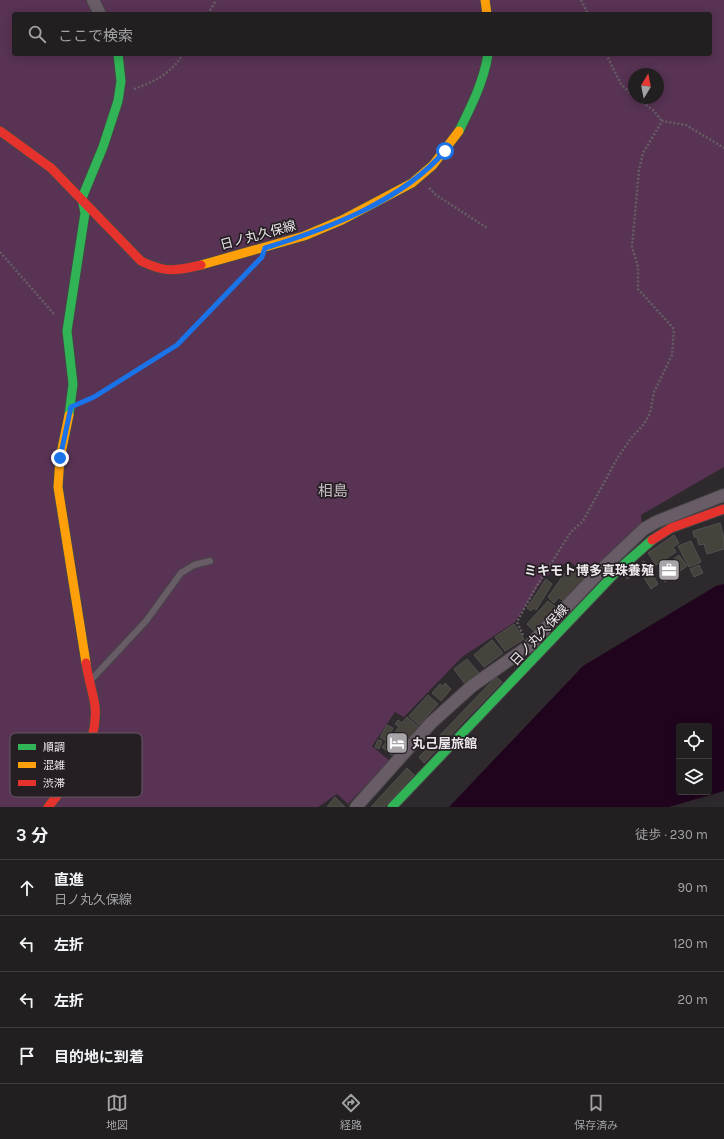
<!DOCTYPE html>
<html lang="ja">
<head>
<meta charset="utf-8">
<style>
  body { margin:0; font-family:Karla,"Noto Sans JP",sans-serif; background:#2a272a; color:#f1f3f6 }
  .controls { position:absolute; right:12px; bottom:12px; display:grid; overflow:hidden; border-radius:4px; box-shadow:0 2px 10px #0003 }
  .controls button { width:36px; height:36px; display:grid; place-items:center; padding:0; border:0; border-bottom:1px solid #3f3d3f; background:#221f21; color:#f1f3f6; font:20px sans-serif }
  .compass { position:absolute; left:628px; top:68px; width:36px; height:36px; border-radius:50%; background:#221f21; box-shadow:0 2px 10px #0003; rotate:10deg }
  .stop { position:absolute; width:12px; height:12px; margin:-9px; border:3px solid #1a73e8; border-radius:50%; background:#fff }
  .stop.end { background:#1a73e8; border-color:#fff; box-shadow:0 1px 4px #0008 }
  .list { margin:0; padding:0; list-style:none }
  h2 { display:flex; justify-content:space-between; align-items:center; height:52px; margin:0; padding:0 16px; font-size:17px }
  h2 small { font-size:13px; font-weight:400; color:#a2a2a5 }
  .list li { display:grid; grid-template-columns:26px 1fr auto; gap:12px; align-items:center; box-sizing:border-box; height:56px; padding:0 16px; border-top:1px solid #3f3d3f }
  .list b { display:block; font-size:15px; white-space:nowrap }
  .list p { margin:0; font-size:13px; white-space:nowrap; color:#a2a2a5 }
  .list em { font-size:13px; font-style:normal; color:#a2a2a5 }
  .icon { flex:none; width:22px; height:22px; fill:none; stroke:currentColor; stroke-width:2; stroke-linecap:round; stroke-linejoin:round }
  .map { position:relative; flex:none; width:724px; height:807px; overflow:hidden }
  .search { position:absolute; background:#221f21; box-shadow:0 2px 10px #0003; left:12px; right:12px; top:12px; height:44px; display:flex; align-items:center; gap:10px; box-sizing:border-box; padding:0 14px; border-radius:4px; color:#a2a2a5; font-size:15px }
  .sheet { height:276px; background:#221f21 }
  nav { display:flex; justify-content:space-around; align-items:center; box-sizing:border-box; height:56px; border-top:1px solid #3f3d3f; background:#221f21; font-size:11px; color:#a2a2a5 }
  nav a { display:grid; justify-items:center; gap:2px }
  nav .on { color:#a8a4a8 }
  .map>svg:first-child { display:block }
</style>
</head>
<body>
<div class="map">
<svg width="724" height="807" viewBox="0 0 724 807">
  <rect width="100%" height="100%" fill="#2d292c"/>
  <path fill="#583354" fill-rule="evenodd" d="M0,0H724V467L641,515L642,526L589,576L569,561L544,578L515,622L462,657L404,717L395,712L372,746L390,761L348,804L337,794L318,807H0ZM14,14H710V54H14ZM634,74H658V98H634Z"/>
  <path fill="#20041e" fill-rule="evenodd" d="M724,584V791L669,807H449L583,666L716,586ZM679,726H709V792H679Z"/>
  <g fill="#46433c" stroke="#535151">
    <path d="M720,523L724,538V549L707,554L704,544L699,545L697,537H694L693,531Z"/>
    <path d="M674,535L679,543L673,547L676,552L656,565L648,553Z"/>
    <path d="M691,541L701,562L689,567L678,546Z"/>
    <path d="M679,555L687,566L665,582L658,571Z"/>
    <path d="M644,561L658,584L651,589L637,566Z"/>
    <path d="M699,565L703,573L694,577L690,569Z"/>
    <path d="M570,566L585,579L571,595L569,593L563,601L559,597L554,603L548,597Z"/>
    <path d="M632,568L636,571L628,579L625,577Z"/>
    <path d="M546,579L552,584L536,610L533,608L531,611L527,608Z"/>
    <path d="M548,601L558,609L534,631L527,624Z"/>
    <path d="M514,624L524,639L505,651L495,637Z"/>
    <path d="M492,640L503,653L484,667L474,655Z"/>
    <path d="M467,659L479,673L465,684L454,669Z"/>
    <path d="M496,677L502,682L424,763L419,757Z"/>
    <path d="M445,683L451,689L441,701L432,693L440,684L443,686Z"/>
    <path d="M428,695L438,704L419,725L409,716Z"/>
    <path d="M407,717L420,728L394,757L382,747L399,727L395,724L398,720L402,723Z"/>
    <path d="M387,725L393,728L386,741L380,737Z"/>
    <path d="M378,740L382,741L379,749L375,747Z"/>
    <path d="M407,768L414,775L384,807H371Z"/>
    <path d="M335,797L345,807H327Z"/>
  </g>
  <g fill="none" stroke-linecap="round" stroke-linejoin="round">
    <g stroke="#474447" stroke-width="8">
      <path id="lane" d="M91,680L146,621L181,573L194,565L210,561"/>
    </g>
    <g stroke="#474447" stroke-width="14">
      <g id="street">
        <path d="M93,0L100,14"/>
        <path d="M356,807L431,723L472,686L529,646L606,565L644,529L656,522L724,495"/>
      </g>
    </g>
    <g stroke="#474447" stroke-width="11">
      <g id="fast">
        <path d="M459,131C471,107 484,81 488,54"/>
        <path d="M69,415L73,384L67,331L85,213L82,198L103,147L118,101L121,81L118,54"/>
        <path d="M392,807L619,569L652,540"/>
      </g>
    </g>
    <g stroke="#474447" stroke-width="11">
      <g id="slow">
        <path d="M485,0L487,14"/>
        <path d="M201,265L304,236L342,220L412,183L433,165L459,131"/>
        <path d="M69,415L60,458L58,487L86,663"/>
      </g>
    </g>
    <g stroke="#474447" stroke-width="11">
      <g id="jam">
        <path d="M0,131L51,168L141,261C165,273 176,271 201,265"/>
        <path d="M652,540L671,528L724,509"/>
        <path d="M48,807C72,778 99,746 95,706C93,692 88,678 86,663"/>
      </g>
    </g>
    <g stroke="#665e64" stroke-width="2.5" stroke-dasharray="2 2" stroke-linecap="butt">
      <path d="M581,0L588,14"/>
      <path d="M208,14L216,0"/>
      <path d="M606,54L621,84L634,97"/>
      <path d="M134,89C154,82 172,73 183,54"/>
      <path d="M636,98L653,110L662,121"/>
      <path d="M429,188L436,195L487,228"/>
      <path d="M0,252L54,314"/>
      <path d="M88,400L177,345L251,269"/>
      <path d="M523,635L517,622L536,587L571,532L583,521L618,457L632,437L644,424L650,413L654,392L672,355L674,329L638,289V267L632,247L639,170L643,153L662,121L686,125L724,148"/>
    </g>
    <use href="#lane" stroke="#685d67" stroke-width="6"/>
    <use href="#street" stroke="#685d67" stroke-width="12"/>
    <use href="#fast" stroke="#30b455" stroke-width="9"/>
    <use href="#slow" stroke="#ff9f0a" stroke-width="9"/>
    <use href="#jam" stroke="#e5322d" stroke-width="9"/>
  </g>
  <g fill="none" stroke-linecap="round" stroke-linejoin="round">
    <path stroke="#1a73e8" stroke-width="5" d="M60,458L71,407L94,397L177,345L262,257L265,248C327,229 402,201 445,151"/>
  </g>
  <defs>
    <g id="office-square" transform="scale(1.15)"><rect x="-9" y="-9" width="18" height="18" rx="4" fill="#a8a4a8" stroke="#251f24"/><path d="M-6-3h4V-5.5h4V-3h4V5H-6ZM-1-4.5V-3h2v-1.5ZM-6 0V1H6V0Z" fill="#fff"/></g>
    <g id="hotel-square" transform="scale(1.15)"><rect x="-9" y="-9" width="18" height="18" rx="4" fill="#a8a4a8" stroke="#251f24"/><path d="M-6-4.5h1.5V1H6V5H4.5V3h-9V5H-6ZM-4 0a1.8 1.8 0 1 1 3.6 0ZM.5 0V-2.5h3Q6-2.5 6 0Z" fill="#fff"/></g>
  </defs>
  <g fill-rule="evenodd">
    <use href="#office-square" x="669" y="570"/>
    <use href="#hotel-square" x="397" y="743"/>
  </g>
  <g text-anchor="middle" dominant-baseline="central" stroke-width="3.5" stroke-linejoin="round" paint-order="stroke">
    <g font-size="13" fill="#ebe7eb" stroke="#251f24">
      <text transform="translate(258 235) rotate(-15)">日ノ丸久保線</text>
      <text transform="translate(539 635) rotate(-47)">日ノ丸久保線</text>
    </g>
    <g font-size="13" font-weight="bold" fill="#ebe7eb" stroke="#251f24" text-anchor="end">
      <text x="654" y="570">ミキモト博多真珠養殖</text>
      <text x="412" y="743" text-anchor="start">丸己屋旅館</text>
    </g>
    <g font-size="15" fill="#c4bcc2" stroke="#251f24">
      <text x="333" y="491">相島</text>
    </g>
  </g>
  <rect x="10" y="733" width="132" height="64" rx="6" fill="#251f24" stroke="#605b60" stroke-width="1"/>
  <rect x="18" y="744" width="18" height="6" fill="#30b455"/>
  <rect x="18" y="762" width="18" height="6" fill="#ff9f0a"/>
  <rect x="18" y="780" width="18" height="6" fill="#e5322d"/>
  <g font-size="11" fill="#ebe7eb">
    <text x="43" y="751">順調</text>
    <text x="43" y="769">混雑</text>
    <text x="43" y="787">渋滞</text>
  </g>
</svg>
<div class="controls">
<button><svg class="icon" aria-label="locate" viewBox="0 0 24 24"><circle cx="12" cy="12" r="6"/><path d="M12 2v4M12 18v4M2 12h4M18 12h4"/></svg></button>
<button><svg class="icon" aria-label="layers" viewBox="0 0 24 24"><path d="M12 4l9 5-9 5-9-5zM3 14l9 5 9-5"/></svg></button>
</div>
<svg class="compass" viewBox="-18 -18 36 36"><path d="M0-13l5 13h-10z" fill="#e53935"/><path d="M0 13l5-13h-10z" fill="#a2a2a5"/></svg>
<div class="stop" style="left:445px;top:151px"></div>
<div class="stop end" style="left:60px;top:458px"></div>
<div class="search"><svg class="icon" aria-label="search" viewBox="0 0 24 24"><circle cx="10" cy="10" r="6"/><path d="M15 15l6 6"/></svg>ここで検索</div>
</div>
<section class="sheet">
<h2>3 分<small>徒歩 · 230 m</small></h2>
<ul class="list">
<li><svg class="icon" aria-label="ahead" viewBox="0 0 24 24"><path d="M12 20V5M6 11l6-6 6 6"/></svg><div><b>直進</b><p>日ノ丸久保線</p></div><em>90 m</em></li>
<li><svg class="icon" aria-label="left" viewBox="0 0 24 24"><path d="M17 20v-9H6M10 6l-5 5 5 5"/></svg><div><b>左折</b></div><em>120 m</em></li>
<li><svg class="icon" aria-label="left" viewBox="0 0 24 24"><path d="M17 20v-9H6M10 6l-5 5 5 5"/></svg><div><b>左折</b></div><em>20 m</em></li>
<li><svg class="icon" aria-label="arrive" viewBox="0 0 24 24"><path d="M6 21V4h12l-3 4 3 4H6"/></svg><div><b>目的地に到着</b></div></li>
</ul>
</section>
<nav>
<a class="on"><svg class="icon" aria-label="map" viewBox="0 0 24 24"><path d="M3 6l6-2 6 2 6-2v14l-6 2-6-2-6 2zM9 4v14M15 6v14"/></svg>地図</a>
<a><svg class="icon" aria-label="directions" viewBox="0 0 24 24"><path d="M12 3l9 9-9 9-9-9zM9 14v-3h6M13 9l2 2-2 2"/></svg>経路</a>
<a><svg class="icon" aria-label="saved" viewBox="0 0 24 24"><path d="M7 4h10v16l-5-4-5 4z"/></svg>保存済み</a>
</nav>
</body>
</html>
